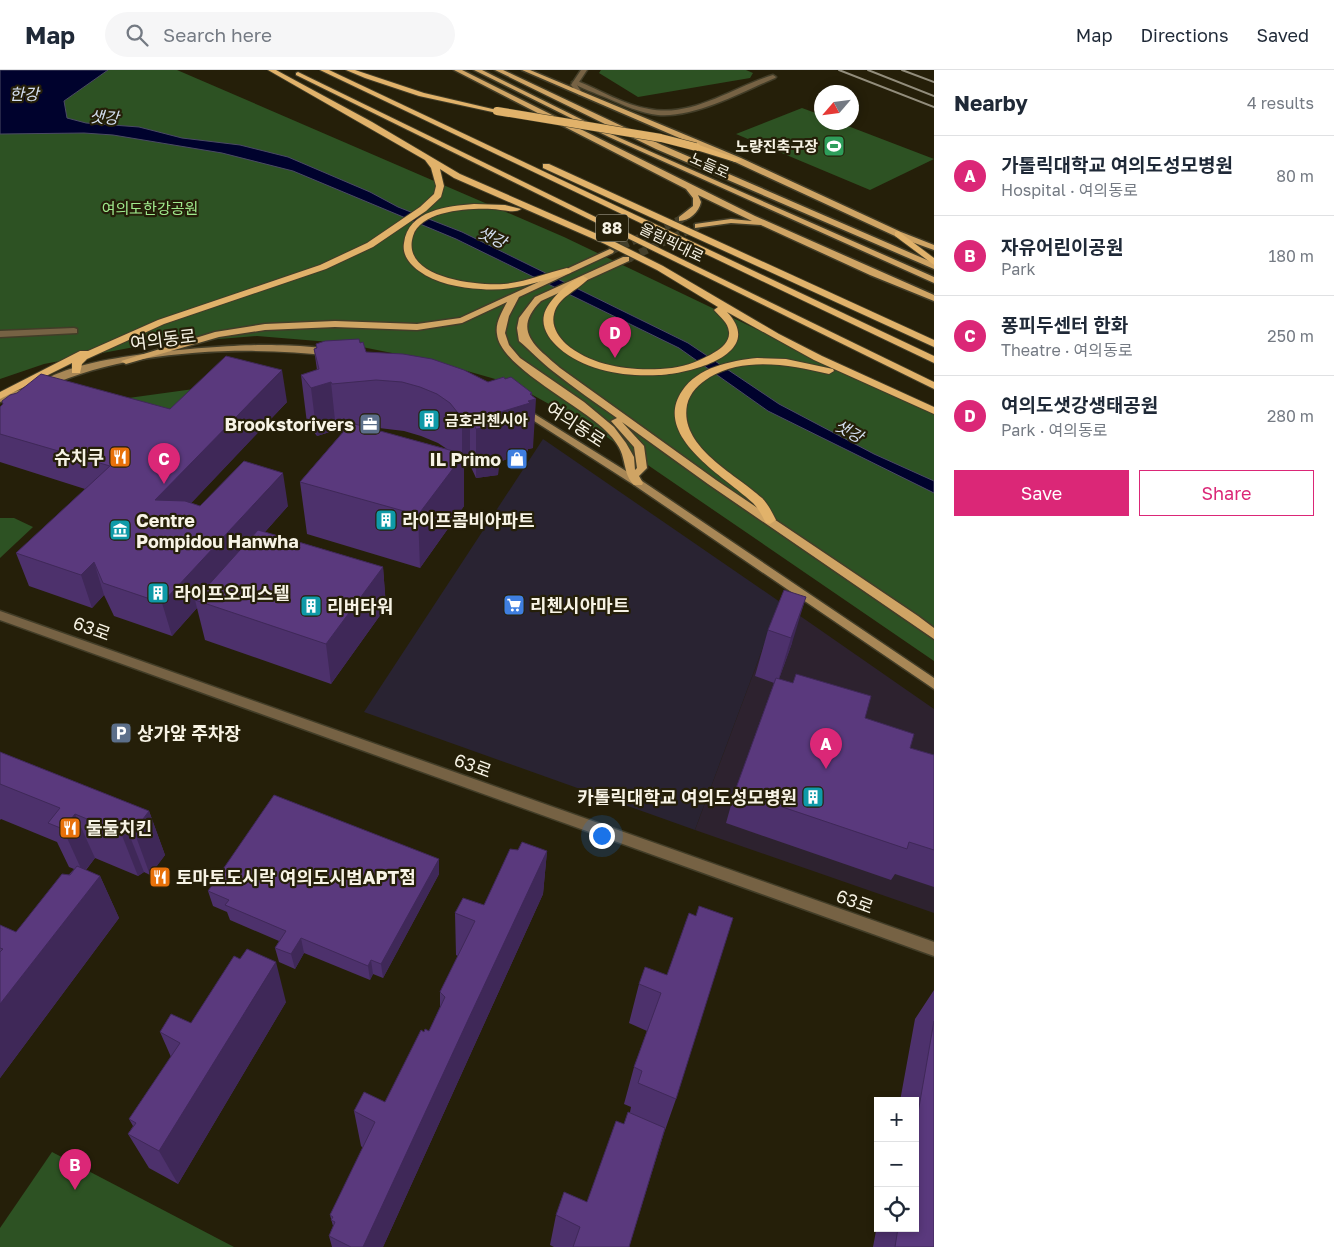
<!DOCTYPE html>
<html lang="en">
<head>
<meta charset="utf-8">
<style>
  body { margin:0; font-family:"Golos Text","Noto Sans KR",sans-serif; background:#f6f6f7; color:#1f2937 }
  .controls { position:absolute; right:15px; bottom:15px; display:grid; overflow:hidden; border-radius:0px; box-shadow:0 2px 8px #0003 }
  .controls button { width:45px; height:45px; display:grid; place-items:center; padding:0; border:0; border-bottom:1px solid #e0e1e3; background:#fff; color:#1f2937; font:25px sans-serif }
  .compass { position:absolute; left:814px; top:15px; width:45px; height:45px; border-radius:50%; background:#fff; box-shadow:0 2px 8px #0003; rotate:242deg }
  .you { position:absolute; left:601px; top:765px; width:18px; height:18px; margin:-12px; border:4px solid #fff; border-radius:50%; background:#1a73e8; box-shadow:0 0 0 8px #1a73e833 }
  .badge { display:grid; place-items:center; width:32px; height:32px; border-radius:50%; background:#db2777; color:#fff; font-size:16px; font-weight:700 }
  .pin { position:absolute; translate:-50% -41px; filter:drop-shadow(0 1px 2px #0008) }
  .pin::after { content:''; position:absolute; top:26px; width:18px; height:15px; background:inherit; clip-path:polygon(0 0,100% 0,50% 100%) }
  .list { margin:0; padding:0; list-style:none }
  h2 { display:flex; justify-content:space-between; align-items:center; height:65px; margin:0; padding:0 20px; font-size:21px }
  h2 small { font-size:16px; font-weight:400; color:#747a83 }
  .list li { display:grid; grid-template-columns:32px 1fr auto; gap:15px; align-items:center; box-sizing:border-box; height:80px; padding:0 20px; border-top:1px solid #e0e1e3 }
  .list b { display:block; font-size:19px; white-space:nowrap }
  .list p { margin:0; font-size:16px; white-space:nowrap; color:#747a83 }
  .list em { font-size:16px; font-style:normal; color:#747a83 }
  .actions { display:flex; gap:10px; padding:15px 20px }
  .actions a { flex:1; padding:11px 0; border:1px solid #db2777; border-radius:0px; text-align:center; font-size:18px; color:#db2777 }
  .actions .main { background:#db2777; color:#fff }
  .icon { flex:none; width:28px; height:28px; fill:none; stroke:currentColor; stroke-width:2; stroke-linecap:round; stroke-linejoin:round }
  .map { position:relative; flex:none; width:934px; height:1177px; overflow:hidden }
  header { display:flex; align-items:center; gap:30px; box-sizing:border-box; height:70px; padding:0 25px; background:#fff; border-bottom:1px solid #e0e1e3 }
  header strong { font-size:24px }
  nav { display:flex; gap:28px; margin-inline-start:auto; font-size:18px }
  .search { width:350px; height:45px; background:#f6f6f7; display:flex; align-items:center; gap:12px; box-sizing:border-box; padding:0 18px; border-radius:28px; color:#747a83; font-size:19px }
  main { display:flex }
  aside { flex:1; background:#fff }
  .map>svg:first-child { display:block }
</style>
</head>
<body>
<header>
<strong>Map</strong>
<div class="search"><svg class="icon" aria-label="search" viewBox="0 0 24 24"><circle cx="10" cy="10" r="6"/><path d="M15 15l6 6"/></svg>Search here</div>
<nav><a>Map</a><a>Directions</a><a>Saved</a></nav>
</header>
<main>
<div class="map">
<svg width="934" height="1177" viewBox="0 0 934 1177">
  <rect width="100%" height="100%" fill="#251f09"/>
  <path fill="#292332" d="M543,369L780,532L695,760L364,642Z"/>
  <path fill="#2d222f" d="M780,532L934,639V843L695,760Z"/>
  <g fill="#2d5223">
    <path d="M108,0H177L564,167L934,344V591L601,363L513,314L432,291L342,273L257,266L145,275L44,294L0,309V64L64,31Z"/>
    <path d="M601,0H746L753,3L750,8L638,27L599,3Z"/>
    <path d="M802,38L821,45L822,52L840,53L934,89L870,120L736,64Z"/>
    <path d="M201,318L172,346L121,329Z"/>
    <path d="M0,448H14L33,457L0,488Z"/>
    <path d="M52,1082L234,1177H0V1158Z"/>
  </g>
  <path fill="#00022d" stroke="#4a4a64" d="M0,0H108L64,31L67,48L86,53L139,57L182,68L240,75L288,87L370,122L398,137L462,162L688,273L779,334L874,384L934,411V423L768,341L679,278L456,169L293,101L222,83L113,65L84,63L0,64Z"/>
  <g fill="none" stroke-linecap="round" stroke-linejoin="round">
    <g stroke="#443f2a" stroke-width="8" stroke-dasharray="8 4" stroke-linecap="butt">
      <path d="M610,181L682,149"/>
      <path d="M629,188L698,156"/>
    </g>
    <path stroke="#443f2a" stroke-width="9" stroke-dasharray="9 5" stroke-linecap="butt" d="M626,189L631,187"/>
    <g stroke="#423d28" stroke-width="3">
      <path id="pedestrian" d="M74,258L77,259V263L0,267V261Z"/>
    </g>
    <g stroke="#423d28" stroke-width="3">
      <path id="minor" d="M773,5L776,7L775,8C742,22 695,48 658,45C640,43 623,35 607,28C596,23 581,19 572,12L577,11C600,20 624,35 649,39C692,48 733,17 773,5Z"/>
    </g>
    <g stroke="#423d28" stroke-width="3">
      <g id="tertiary">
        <path d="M581,0H587L577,15L582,23L579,25L571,15Z"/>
        <path d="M0,541L934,872V886L0,550Z"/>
      </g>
    </g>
    <g stroke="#423d28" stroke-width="3">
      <g id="secondary">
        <path d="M260,275C275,275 326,275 337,283L332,286C246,275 127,280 47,317L44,318L39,315C69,285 215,276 260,275Z"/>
        <path d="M23,319L26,320V324L0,332V326Z"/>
        <path d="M520,335L642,411L934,608V619L634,415L517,340V336Z"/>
      </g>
    </g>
    <g stroke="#423d28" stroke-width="3">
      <g id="primary">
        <path d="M454,0H462L755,146L934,225V231L870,205L761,155L731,153L695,158V154L731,149L752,151L698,125L701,132C699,142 689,151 679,151V147L693,136V128L686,119Z"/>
        <path d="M474,0H482L613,65L934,207V213L609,67Z"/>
        <path d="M495,0H503L662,75L934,193V199L656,79Z"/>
        <path d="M522,0H530L741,88L901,162L934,175V180L895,166L735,92Z"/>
        <path d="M610,179L614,181L613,183L519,227L509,246L505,263L509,275L520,288L584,332L614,357L626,373L634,387L635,400L637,398L634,377L611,351L617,348C596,333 574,318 554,302C541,292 530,280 519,271L517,258L519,248L535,227L623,187H629V191L541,231C511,261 536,277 560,298L716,410L918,546L934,558V569L708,414L622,352L644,376L647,398L639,406L643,413L642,415H634C626,407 626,399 623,388C621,378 614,369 607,362C583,336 500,297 497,264C495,253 502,242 507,232L462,253L417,260L335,257L265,260L219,267L126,294L121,291L215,262L265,254L335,251L417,254L460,248Z"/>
      </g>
    </g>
    <g stroke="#423d28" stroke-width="2">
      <g id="trunk">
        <path d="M268,0H276L372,52L460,104L611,170L663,196L779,264L822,286L934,337V344L814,290L727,242C767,284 689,304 659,305C625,307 585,301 559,278C550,270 541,258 544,245C547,231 570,210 583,206L588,209C577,221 558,227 554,244C551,256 558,266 566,274C594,298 637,302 672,298C687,296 702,290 715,282C722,278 730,271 729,262C728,252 720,247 714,240L718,237L657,200L605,174L454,108L440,99L444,116L441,127L426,141L373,177L326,199L164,254L87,289L82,294L80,303H72V293L0,329V322L80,281H88L158,250L320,195L367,173L420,137L434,124L436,116L431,98L425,90Z"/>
        <path d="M320,0H329L934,286V293Z"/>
        <path d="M346,0H355L424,23L501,41L497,43L419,26L365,8Z"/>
        <path d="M298,2L934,312V319L296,5V3Z"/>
        <path d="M693,75H699L742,90L735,92L693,79Z"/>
        <path d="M543,94H549L934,270V277L543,98Z"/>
        <path d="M474,134L505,135L521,139C515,144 500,139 492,139C470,138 421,140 413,166C400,208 477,216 504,214C526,212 546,203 567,198L572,201L570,203C541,211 512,222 481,219C460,218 435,213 419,201C409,194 402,184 404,173C408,140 448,136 474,134Z"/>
        <path d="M898,161L934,188V195L895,166V162Z"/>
        <path d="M757,288L786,289L833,299L834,301L829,304C791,295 746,286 710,307C699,314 690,322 687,335C679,377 736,404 762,428C768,434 772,442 776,450L770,454L766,453C762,446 759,439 753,433C727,408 651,367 682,321C698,297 730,291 757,288Z"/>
      </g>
    </g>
    <use href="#pedestrian" fill="#766244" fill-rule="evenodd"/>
    <use href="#minor" fill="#766244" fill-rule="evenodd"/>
    <use href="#tertiary" fill="#766244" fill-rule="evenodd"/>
    <use href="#secondary" fill="#a88756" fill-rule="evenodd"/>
    <use href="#primary" fill="#cfa464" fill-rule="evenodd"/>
    <use href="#trunk" fill="#e1b26a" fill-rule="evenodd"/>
    <g stroke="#928d7c" stroke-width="2">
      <path d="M839,0L934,37"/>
      <path d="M868,0L934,26"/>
      <path d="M902,0L934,12"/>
    </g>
    <g stroke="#423d28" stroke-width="9" stroke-linecap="butt">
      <path id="trunk-bridge" d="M497,41L661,68L696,77"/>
    </g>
    <use href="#trunk-bridge" stroke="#e1b26a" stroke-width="8"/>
  </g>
  <g fill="#4d316c" fill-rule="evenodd">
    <path d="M360,273L366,282L488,312L505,309L532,326L533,378L528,379L527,382L499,392L498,405L476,408L470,395L464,397V436L420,498L307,464L300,412L343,362L337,363L336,360L317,366L307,353L301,305L317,300L314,279H316V274ZM379,358L404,361L421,366L438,373L447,379L372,359Z"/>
    <path d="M287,332L191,433L200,436H288L265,462L383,497L386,537L331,614L205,570L197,538L172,566L114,546L104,525L92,538L29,516L16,483L85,419L0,392V337L170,339Z"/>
    <path d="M784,520L792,573L779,609L865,648L910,678L934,685V817L895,804L891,810L726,753L735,721L774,613L755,606L768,560Z"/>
    <path d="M0,682L149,741L165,785L150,805L144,802L138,806L95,788L86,800L100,806L119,848L0,1008V855L16,862L74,799L69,797L57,772L1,749L0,750Z"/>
    <path d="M547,781L543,824L383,1177H332L329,1166L333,1156L330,1145L363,1078L361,1076L354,1041L385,1032L424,962L429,961L440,937V922L458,886L456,885L455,843L484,835Z"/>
    <path d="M439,804L383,908L373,904L370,910L304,883L295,899L279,892L275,878L279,871L230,850L227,842L213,836L208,821Z"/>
    <path d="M667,905L676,1029L664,1063L629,1177H554L550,1175L556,1145L587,1132L630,1042L631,1037L624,1034L634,997L647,961L629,953L639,914Z"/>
    <path d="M934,920V1177H873L878,1150V1158H915V1031H900L915,949Z"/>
    <path d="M286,932L178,1114L149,1098L128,1064L133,1056L129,1049L171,987L160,962L191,953Z"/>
  </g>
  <g fill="#3f2858">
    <path d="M282,300L287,332L163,463L155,430Z"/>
    <path d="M331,312L336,360L317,366L311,318Z"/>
    <path d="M532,323V330L536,329L533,378L528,379L527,382L499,392L498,405L476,408V359L494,344Z"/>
    <path d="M470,346V395L464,397V436L420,498L418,445L462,385V348Z"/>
    <path d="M283,403L288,436L202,532L195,530L197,538L172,566L162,533Z"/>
    <path d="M94,492L104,525L92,538L81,505Z"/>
    <path d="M383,497L386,537L331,614L326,574Z"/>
    <path d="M806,527L792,573L777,614L791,568Z"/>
    <path d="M149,741L165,785L150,805L134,761Z"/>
    <path d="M75,744L95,788L83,803L63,759Z"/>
    <path d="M127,759L144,802L138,806L121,763Z"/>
    <path d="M547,781L543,824L383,1177H363L468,950Z"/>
    <path d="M439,789V804L383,908L381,894Z"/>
    <path d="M100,806L119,848L0,1008V934Z"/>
    <path d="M301,868L304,883L295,899L291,884Z"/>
    <path d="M371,890L373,904L370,910L368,896Z"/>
    <path d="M276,892L286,932L178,1114L159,1081Z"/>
  </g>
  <g fill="#5a397d" stroke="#3f2858">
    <path d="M359,269L360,273L363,272L366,282L403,284L432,289L464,300L488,312L504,307L505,309L511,307L532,323L530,324L536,329L528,331L530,333L494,344L499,356L476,359L470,346L462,348L450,333L437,324L420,317L402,312L376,310L332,314L331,312L311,318L301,305L319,299L314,279L317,278L316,274L325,271Z"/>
    <path d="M226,286L282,300L155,430L185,431L200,436L244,391L283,403L162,533L103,513L94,492L81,505L16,483L110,396L0,364V337L3,334L2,331L10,325L17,323L41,304L170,339Z"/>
    <path d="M351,353L464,384L418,445L300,412Z"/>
    <path d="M258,460L383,497L326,574L195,530Z"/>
    <path d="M784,520L806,527L791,568L768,560Z"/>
    <path d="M796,604L871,626L865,648L914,664L910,678L934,685V780L909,772L907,779L735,721L776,608L793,613Z"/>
    <path d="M0,682L149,741L134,761L127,759L121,763L75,744L63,759L48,753L60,738L0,714Z"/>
    <path d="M274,725L439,789L381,894L371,890L368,896L301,868L291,884L275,878L286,861L225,835L229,830L208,821Z"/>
    <path d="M522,772L547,781L468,950L363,1177H351L329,1166L335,1152L331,1150L333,1147L330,1145L375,1052L354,1041L364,1022L385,1032L421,960L424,962L425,959L429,961L445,927L440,922L475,851L455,843L463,828L484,835L510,779L518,780Z"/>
    <path d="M77,796L100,806L0,934V882L3,879L0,878V855L16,862L62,804L70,805Z"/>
    <path d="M699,836L733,848L676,1029L638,1013L642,1001L634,997L661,923L639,914L645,897L667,905L689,843L696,846Z"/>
    <path d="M247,879L276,892L159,1081L128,1064L136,1053L129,1049L180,973L160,962L171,944L191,953L234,886L240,889Z"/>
    <path d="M934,951V1177H895L898,1158H915V1060Z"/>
    <path d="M628,1042L665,1058L629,1177H573L580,1157L556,1145L564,1122L587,1132L616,1051L624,1054Z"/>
  </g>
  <defs>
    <g id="stadium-square" transform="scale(1.125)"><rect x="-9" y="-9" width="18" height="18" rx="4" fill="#2e9e5b" stroke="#251f09"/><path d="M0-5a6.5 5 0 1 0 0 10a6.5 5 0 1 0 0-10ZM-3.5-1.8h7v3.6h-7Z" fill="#fff"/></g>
    <g id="building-square" transform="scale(1.125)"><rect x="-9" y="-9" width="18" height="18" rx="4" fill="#0f9aa8" stroke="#251f09"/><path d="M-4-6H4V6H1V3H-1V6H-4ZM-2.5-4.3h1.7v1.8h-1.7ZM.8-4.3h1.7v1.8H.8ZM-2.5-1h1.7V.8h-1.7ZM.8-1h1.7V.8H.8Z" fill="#fff"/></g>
    <g id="office-square" transform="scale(1.125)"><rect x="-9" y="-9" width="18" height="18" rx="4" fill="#5c6f8a" stroke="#251f09"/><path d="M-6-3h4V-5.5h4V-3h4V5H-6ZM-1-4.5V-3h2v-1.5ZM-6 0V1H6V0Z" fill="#fff"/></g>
    <g id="restaurant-square" transform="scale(1.125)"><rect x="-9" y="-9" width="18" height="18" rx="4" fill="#e8710a" stroke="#251f09"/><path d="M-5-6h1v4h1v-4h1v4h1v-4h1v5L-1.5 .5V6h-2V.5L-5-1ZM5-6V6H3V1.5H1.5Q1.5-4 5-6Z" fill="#fff"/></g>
    <g id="shop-square" transform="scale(1.125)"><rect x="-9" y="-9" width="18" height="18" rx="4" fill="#3f7fe0" stroke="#251f09"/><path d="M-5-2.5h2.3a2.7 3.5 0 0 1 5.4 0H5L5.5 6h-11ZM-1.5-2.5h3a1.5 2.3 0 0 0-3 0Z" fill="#fff"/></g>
    <g id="museum-square" transform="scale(1.125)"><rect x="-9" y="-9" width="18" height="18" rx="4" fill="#0f9aa8" stroke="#251f09"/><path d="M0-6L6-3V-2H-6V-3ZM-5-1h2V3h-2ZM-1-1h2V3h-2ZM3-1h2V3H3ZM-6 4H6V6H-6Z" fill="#fff"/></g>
    <g id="supermarket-square" transform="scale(1.125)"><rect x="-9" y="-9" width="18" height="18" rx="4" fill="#3f7fe0" stroke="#251f09"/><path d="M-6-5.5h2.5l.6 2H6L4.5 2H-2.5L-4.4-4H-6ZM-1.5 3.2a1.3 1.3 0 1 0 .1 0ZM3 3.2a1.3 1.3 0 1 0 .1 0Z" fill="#fff"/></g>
    <g id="parking-square" transform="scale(1.125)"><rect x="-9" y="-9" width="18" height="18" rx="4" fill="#5c6f8a" stroke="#251f09"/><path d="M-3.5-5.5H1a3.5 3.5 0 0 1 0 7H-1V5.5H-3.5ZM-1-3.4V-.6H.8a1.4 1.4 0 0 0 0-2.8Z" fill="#fff"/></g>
  </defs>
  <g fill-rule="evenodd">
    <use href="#stadium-square" x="834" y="76"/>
    <use href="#building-square" x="429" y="350"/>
    <use href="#office-square" x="370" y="354"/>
    <use href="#restaurant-square" x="120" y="387"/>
    <use href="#shop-square" x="517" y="389"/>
    <use href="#building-square" x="386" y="450"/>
    <use href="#museum-square" x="120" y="460"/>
    <use href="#building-square" x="158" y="523"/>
    <use href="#supermarket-square" x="514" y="535"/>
    <use href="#building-square" x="311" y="536"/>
    <use href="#parking-square" x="121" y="663"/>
    <use href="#building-square" x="813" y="727"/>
    <use href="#restaurant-square" x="70" y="758"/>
    <use href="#restaurant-square" x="160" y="807"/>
  </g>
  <g text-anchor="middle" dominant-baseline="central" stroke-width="4.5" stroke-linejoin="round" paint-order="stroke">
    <g font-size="15" font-weight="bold" fill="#f7f3e5" stroke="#251f09" text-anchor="end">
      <text x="818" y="76">노량진축구장</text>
      <text x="445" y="350" text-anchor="start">금호리첸시아</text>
    </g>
    <g font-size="15" fill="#f7f3e5" stroke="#251f09">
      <text transform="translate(710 95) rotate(24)">노들로</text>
      <text transform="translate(672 172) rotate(26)">올림픽대로</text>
    </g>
    <g font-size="15" fill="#a0ea8d" stroke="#251f09">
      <text x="150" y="138">여의도한강공원</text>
    </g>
    <g font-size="16" font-style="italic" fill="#d5e0f3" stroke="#251f09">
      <text x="24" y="24">한강</text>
      <text transform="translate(104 47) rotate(4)">샛강</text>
      <text transform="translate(492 167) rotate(25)">샛강</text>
      <text transform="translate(849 361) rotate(29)">샛강</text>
    </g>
    <rect fill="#251f09" stroke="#b8b3a3" stroke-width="1" x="596" y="144.5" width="32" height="27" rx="4"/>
    <g font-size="16" font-weight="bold" fill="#f7f3e5">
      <text x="612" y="158">88</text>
    </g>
    <g font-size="18" fill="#f7f3e5" stroke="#251f09">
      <text transform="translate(163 269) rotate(-7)">여의동로</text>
      <text transform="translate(576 354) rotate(33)">여의동로</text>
      <text transform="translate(92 558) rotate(20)">63로</text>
      <text transform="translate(473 695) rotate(20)">63로</text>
      <text transform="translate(855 831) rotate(20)">63로</text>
    </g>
    <g font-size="18" font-weight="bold" fill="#f7f3e5" stroke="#251f09" text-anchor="start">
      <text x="354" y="354" text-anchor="end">Brookstorivers</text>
      <text x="104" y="387" text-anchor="end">슈치쿠</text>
      <text x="501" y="389" text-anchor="end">IL Primo</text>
      <text x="136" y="450">Centre<tspan x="136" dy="21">Pompidou Hanwha</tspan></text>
      <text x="402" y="450">라이프콤비아파트</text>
      <text x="174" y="523">라이프오피스텔</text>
      <text x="530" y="535">리첸시아마트</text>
      <text x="327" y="536">리버타워</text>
      <text x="137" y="663">상가앞 주차장</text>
      <text x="797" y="727" text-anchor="end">카톨릭대학교 여의도성모병원</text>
      <text x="86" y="758">둘둘치킨</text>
      <text x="176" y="807">토마토도시락 여의도시범APT점</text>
    </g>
  </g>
</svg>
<div class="controls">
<button>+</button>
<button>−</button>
<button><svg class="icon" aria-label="locate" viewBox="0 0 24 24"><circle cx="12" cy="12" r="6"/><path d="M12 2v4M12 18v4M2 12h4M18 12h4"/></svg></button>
</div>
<svg class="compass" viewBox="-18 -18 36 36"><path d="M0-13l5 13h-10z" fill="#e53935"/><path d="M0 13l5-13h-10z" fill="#747a83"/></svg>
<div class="you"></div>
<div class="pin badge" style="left:826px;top:699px">A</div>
<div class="pin badge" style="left:75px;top:1120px">B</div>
<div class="pin badge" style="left:164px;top:414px">C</div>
<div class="pin badge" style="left:615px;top:288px">D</div>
</div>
<aside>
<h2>Nearby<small>4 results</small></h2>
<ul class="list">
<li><span class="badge">A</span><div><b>가톨릭대학교 여의도성모병원</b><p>Hospital · 여의동로</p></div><em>80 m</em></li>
<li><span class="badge">B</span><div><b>자유어린이공원</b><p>Park</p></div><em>180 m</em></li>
<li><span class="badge">C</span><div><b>퐁피두센터 한화</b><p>Theatre · 여의동로</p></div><em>250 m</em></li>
<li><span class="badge">D</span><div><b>여의도샛강생태공원</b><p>Park · 여의동로</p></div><em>280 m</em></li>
</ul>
<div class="actions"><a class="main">Save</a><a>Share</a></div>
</aside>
</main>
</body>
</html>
